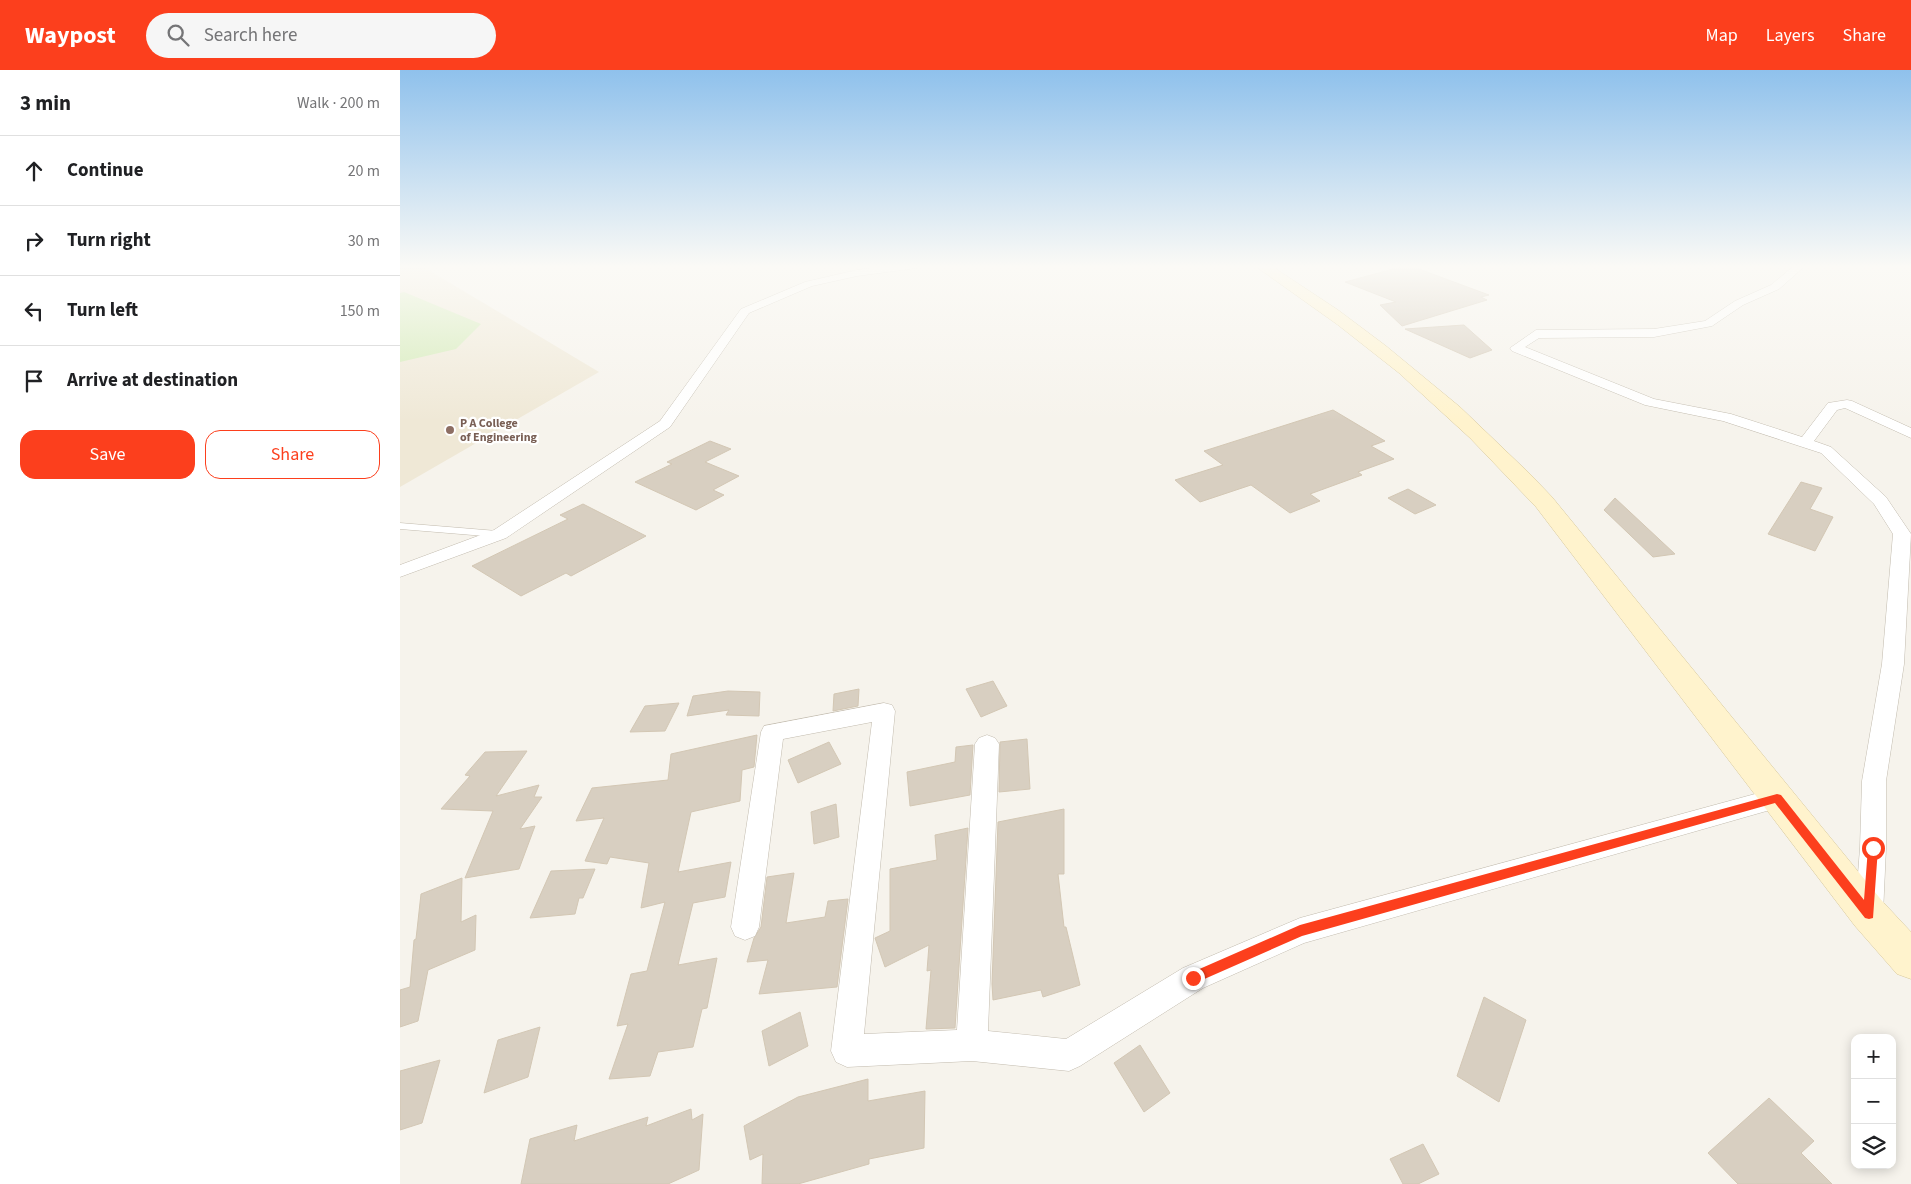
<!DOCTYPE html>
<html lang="en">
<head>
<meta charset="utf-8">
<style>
  body { margin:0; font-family:"Source Sans 3",sans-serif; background:#f6f6f6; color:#202124 }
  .controls { position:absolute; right:15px; bottom:15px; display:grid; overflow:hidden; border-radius:10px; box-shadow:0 2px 12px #0003 }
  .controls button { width:45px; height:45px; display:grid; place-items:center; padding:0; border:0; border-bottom:1px solid #e0e0e0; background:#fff; color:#202124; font:25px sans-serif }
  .stop { position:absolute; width:15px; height:15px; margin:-11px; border:4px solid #fc3f1d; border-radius:50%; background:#fff }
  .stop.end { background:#fc3f1d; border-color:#fff; box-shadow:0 1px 5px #0008 }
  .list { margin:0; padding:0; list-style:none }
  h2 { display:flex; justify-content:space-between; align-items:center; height:65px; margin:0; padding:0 20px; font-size:21px }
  h2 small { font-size:16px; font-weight:400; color:#757577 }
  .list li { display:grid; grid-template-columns:32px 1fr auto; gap:15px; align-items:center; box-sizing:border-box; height:70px; padding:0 20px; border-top:1px solid #e0e0e0 }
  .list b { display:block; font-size:19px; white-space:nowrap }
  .list em { font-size:16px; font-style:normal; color:#757577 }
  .actions { display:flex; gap:10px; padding:15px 20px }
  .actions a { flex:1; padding:11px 0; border:1px solid #fc3f1d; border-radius:15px; text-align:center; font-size:18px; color:#fc3f1d }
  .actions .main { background:#fc3f1d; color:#fff }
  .icon { flex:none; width:28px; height:28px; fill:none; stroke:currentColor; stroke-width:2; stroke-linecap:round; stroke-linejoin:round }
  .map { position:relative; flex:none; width:1511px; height:1114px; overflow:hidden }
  header { display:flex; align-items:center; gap:30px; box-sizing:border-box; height:70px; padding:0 25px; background:#fc3f1d; color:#fff }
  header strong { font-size:24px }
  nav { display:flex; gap:28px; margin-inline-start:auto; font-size:18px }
  .search { width:350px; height:45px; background:#f6f6f6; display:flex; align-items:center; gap:12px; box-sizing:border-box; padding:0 18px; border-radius:28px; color:#757577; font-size:19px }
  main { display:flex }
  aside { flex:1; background:#fff }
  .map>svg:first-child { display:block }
</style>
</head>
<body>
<header>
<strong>Waypost</strong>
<div class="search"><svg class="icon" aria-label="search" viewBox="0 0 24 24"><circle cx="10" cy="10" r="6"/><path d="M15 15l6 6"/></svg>Search here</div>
<nav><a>Map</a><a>Layers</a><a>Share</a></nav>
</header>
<main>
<aside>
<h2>3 min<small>Walk · 200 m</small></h2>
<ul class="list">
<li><svg class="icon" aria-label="ahead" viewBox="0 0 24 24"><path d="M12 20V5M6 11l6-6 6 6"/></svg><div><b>Continue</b></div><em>20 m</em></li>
<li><svg class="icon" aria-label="right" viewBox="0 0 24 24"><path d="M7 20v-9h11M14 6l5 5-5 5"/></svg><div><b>Turn right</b></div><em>30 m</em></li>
<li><svg class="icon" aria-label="left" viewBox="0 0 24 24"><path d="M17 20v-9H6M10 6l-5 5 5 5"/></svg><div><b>Turn left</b></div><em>150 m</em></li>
<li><svg class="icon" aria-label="arrive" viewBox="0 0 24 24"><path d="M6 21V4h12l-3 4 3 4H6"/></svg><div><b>Arrive at destination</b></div></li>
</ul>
<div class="actions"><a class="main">Save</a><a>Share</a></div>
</aside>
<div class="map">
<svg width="1511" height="1114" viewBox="0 0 1511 1114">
  <rect width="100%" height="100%" fill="#f6f3ec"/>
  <path fill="#efe8d6" d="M20,195L199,302L0,417V198Z"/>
  <path fill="#d2eab5" d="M4,222L81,254L56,279L0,292V223Z"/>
  <g fill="#d8cfc1" stroke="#d3c7b4">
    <path d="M1008,195L1089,225L1081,227L1087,230L1002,256L980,235L996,232L945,212Z"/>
    <path d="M1064,255L1092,280L1070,288L1005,259Z"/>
    <path d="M933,340L985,371L971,376L994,389L958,402L962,405L910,424L920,431L890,443L851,415L800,432L775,410L823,395L804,381Z"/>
    <path d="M310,371L331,379L305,392L339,406L313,420L324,425L296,440L235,412L272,394L267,392Z"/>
    <path d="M1401,412L1422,418L1410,439L1433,447L1415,481L1368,464Z"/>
    <path d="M1008,419L1036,435L1015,444L988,428Z"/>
    <path d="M1215,428L1275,484L1253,487L1204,440Z"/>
    <path d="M183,434L246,466L171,506L166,503L121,526L72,496L168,449L160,445Z"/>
    <path d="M593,611L607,636L581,647L566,619Z"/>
    <path d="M459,619L458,636L433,641L434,624Z"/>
    <path d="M328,621L360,622L359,646L326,645L329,640L287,646L293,626Z"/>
    <path d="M279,633L265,661L230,662L245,636Z"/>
    <path d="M357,665L354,697L342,700L340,731L291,742L278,802L331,792L325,827L293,833L278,895L317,888L307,938L302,939L293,977L258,982L250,1006L209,1009L228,954L217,956L231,904L247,901L265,832L241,838L249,793L210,787L207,794L185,791L204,748L176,751L192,718L268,710L271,684Z"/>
    <path d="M627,669L630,719L599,722L600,672Z"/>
    <path d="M429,672L441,694L398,713L388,690Z"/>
    <path d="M573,675L570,725L510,736L507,702L555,692L556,677Z"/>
    <path d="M127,681L96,726L139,715L134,727H142L120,759L135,756L119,799L65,808L93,741L41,739L70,706L65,705L85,682Z"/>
    <path d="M436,734L439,767L414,774L411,742Z"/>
    <path d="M664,739V804H658L664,857H666L680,915L643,927L641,920L593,930L592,914L598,752Z"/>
    <path d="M568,758L555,958L526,959L531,900L527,901L529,875L485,897L475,868L490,861V799L537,790L535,765Z"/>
    <path d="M195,799L183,828H179L175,844L130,848L151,801Z"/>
    <path d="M394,803L386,853L425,847L428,831L448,829L437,917L359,924L368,890L347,892L354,868L361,857L367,807Z"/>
    <path d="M62,808L61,852L76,845L75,880L28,900L18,951L0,957V920L10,917L14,870L16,869L21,824Z"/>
    <path d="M1084,927L1126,950L1099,1032L1057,1006Z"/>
    <path d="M400,942L408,976L369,996L362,961Z"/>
    <path d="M140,957L128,1007L84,1023L98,970Z"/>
    <path d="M740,975L770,1023L744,1042L714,993Z"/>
    <path d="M40,990L22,1053L0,1060V1001Z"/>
    <path d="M468,1009V1031L525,1021L524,1078L469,1089V1094L398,1114H362L363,1084L350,1090L344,1056L398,1027Z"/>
    <path d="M1369,1028L1414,1071L1401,1083L1432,1114H1338L1308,1083Z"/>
    <path d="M291,1039L292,1050L303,1044L299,1100L268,1114H121L130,1069L177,1055L174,1071L248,1047L246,1056Z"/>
    <path d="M1023,1074L1039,1104L1018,1114H1003L990,1089Z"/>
  </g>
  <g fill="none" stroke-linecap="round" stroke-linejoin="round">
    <g stroke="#c2bbae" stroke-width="1">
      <path id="lane" d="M0,453L97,461L101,464L97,467L0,459Z"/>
    </g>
    <g stroke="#c2bbae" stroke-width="1">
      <g id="street">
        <path d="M495,195H522L517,198L457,206L412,216L349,243L270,357L106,468L0,507V495L94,460L260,351L341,239L405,212L457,200Z"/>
        <path d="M1395,195H1406L1379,219L1343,235L1312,256L1254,267L1139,268L1125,277L1254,329L1331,344L1402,367L1428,333L1447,330L1452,331L1511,358V368L1445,338L1437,340L1414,371L1431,377L1486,427L1511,464L1504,594L1486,711V778L1483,843L1479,852L1469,856L1459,852L1455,843L1460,778L1462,711L1482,594L1493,464L1474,434L1421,383L1323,351L1245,335L1112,281L1110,278L1136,260L1254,259L1305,251L1335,231L1371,215Z"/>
        <path d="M484,633L492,635L495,641L464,964L557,960L575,674L579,668L587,665L595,668L599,674L588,961L666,969L783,898L900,848L1377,718L1386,721L1389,728L1386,735L1377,738L904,873L803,918L680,996L669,1001L572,991L447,997L436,992L431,981L472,652L383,669L359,857L355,866L345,870L335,866L331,857L361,662L364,656Z"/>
      </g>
    </g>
    <g stroke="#d6c79b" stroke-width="1">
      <path id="secondary" d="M854,195H870L938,240L986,276L1060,337L1130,404L1152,427L1483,832L1511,862V909L1497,904L1455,856L1136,437L1070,368L999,303L938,255Z"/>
    </g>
    <use href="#lane" fill="#fff" fill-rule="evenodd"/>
    <use href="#street" fill="#fff" fill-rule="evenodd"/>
    <use href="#secondary" fill="#fff3cd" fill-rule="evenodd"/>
  </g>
  <linearGradient id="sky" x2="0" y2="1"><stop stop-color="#8fc1ec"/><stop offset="0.56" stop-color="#fbfaf6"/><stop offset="1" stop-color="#fbfaf6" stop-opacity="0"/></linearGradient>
  <rect width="1511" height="351" fill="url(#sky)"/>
  <path fill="#fc3f1d" d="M1377,724L1381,725L1464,830L1468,778L1473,774L1477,775L1478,778L1473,848L1469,849L1465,848L1375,733L902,866L793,914L788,913L787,908L788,904L900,855Z"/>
  <circle fill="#8d6e63" stroke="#fff" stroke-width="2" cx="50" cy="360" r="5"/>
  <g text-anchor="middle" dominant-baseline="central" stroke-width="4.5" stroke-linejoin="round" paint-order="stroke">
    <g font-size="12" font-weight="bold" fill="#785e54" stroke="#fff" text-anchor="start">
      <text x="60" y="353">P A College<tspan x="60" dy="14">of Engineering</tspan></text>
    </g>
  </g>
</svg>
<div class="controls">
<button>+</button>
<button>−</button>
<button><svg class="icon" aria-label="layers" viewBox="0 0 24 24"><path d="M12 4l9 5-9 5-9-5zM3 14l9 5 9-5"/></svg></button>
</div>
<div class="stop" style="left:1473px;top:778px"></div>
<div class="stop end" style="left:793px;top:908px"></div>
</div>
</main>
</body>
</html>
